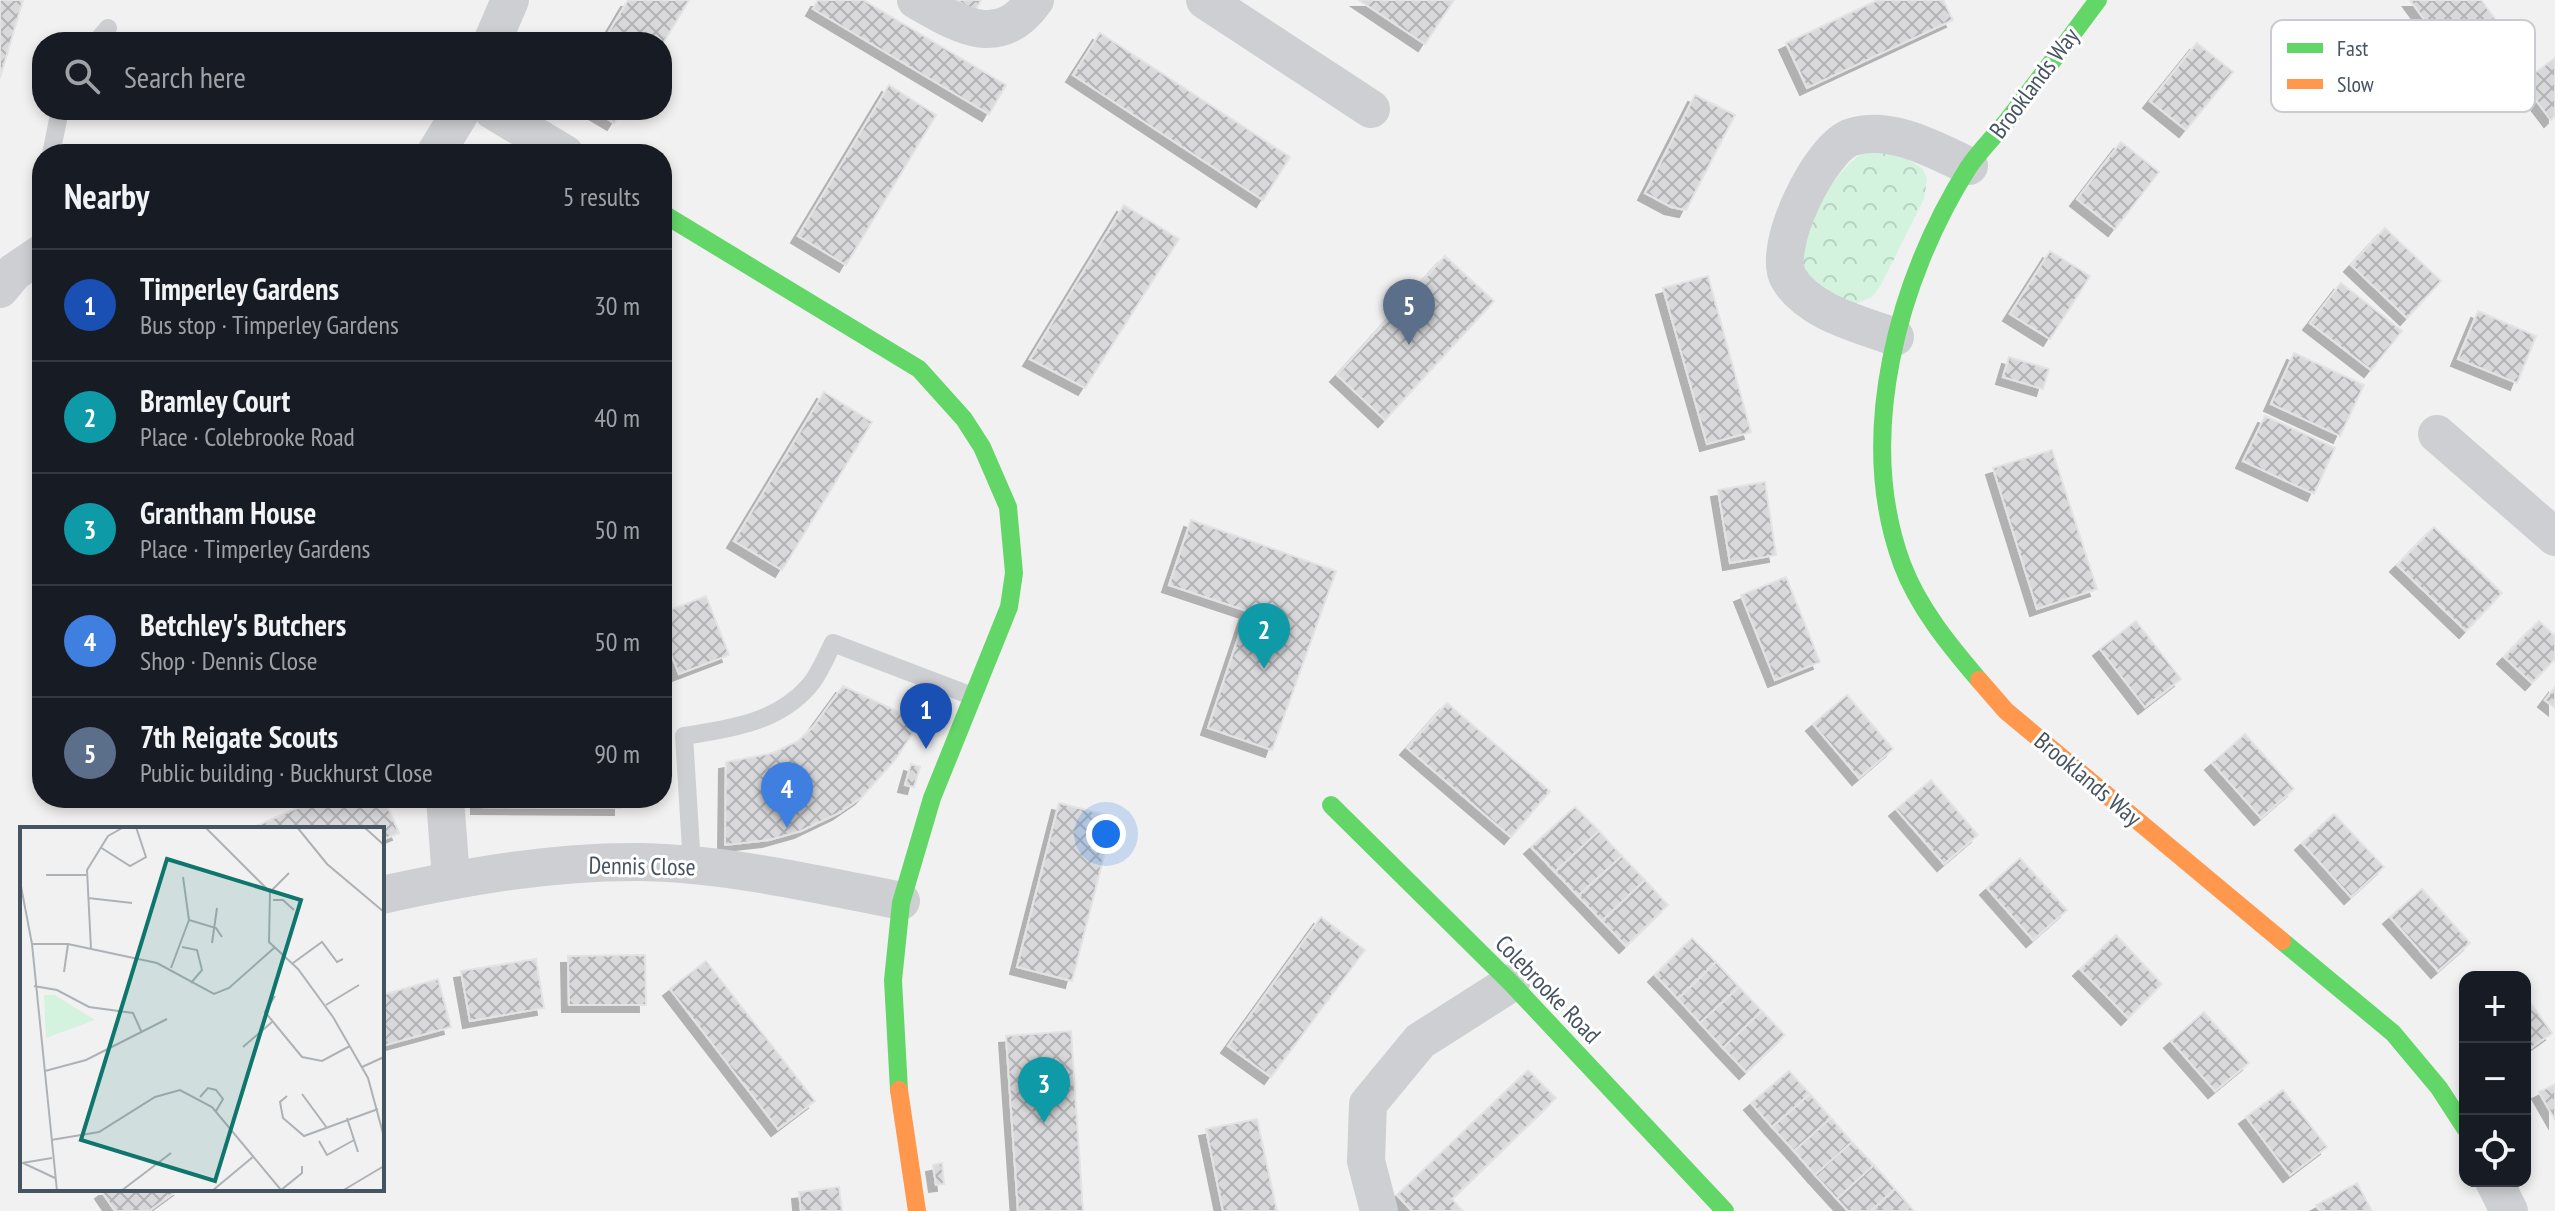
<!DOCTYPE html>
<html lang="en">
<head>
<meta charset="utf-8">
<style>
  body { margin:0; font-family:"PT Sans Narrow",sans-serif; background:#20242c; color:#f1f3f6 }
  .controls { position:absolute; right:24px; bottom:24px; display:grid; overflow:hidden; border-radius:16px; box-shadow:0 4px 12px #0003 }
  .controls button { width:72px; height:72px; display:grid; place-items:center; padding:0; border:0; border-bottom:2px solid #363941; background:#171b24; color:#f1f3f6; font:40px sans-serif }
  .you { position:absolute; left:1106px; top:834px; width:28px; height:28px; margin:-20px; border:6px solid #fff; border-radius:50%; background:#1a73e8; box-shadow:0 0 0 12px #1a73e833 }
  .badge { display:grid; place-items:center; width:52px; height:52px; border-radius:50%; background:#0f766e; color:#fff; font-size:26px; font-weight:700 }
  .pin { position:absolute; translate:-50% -66px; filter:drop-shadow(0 2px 4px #0008) }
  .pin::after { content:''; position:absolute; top:42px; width:28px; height:24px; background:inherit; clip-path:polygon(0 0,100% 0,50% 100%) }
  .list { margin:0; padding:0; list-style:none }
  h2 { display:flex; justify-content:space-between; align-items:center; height:104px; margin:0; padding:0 32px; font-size:34px }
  h2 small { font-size:26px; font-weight:400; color:#9ea1a6 }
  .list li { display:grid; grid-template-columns:52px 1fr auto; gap:24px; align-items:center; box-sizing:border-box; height:112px; padding:0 32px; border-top:2px solid #363941 }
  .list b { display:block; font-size:30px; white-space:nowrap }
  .list p { margin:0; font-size:26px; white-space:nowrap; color:#9ea1a6 }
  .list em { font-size:26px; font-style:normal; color:#9ea1a6 }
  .icon { flex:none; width:44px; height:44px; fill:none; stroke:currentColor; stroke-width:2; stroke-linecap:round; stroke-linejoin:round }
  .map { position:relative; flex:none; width:2555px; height:1211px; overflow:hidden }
  .search { position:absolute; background:#171b24; box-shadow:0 4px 12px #0003; left:32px; top:32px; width:640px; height:88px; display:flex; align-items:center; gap:20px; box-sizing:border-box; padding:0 28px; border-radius:32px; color:#9ea1a6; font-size:30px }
  .panel { position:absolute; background:#171b24; box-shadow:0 4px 12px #0003; left:32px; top:144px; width:640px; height:664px; border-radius:32px }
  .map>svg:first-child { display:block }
</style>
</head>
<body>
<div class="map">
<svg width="2555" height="1211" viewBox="0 0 2555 1211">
  <defs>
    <pattern id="park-crowns" width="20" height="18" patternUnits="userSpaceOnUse" patternTransform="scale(2)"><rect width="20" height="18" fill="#d3f3df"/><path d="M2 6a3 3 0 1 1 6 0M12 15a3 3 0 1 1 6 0" fill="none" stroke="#b6d2c2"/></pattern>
    <pattern id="building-cross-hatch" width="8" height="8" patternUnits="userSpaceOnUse" patternTransform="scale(2)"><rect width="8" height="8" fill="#d9d9db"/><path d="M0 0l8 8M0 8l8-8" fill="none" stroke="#b2b3b5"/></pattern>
    <filter id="shadow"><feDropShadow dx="-7" dy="7" stdDeviation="0" flood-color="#0004"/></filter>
  </defs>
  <rect width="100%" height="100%" fill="#f2f1f1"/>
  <path fill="url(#park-crowns)" d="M1871,149L1904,157L1922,168L1927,178L1924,199L1881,285L1872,297L1853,305L1805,280C1804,268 1801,254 1803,242C1806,215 1846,157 1871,149Z"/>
  <g fill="url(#building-cross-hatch)" stroke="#e3e3e4" stroke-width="2" filter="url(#shadow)">
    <path d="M0,0H23L0,78Z"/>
    <path d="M628,0H689L662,45V42H603Z"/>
    <path d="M818,0H863L1006,85L989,114L813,9Z"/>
    <path d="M956,0H981L975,11Z"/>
    <path d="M1359,0H1454L1425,44Z"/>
    <path d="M1878,0H1943L1953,20L1807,88L1786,43Z"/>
    <path d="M2410,0H2481L2520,52L2474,87Z"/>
    <path d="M1100,33L1290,157L1263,200L1073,75Z"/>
    <path d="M2197,43L2233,72L2186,130L2150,101Z"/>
    <path d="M2555,58V116L2551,120L2522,82Z"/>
    <path d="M889,85L936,115L846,265L798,236Z"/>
    <path d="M1695,95L1735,115L1686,210L1671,207L1645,193Z"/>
    <path d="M592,110H622L614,123Z"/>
    <path d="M2121,142L2159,172L2115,229L2077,199Z"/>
    <path d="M1124,205L1179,239L1085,388L1030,359Z"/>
    <path d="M2385,228L2441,281L2407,318L2351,265Z"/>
    <path d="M2050,251L2090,276L2050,339L2010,314Z"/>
    <path d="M1445,256L1494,301L1385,420L1337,375Z"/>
    <path d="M1708,276L1751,432L1707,444L1663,288Z"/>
    <path d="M2341,283L2402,331L2371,370L2310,323Z"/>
    <path d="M2478,311L2536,336L2517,383L2458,359Z"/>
    <path d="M2294,353L2364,385L2340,436L2271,404Z"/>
    <path d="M2009,357L2049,369L2043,389L2003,377Z"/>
    <path d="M824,392L872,422L782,570L734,541Z"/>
    <path d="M2265,416L2335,448L2314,494L2243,461Z"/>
    <path d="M2052,450L2097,589L2037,609L1993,468Z"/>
    <path d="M1765,482L1776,555L1730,563L1718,490Z"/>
    <path d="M1191,520L1336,571L1272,750L1208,728L1247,611L1169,585Z"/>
    <path d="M2434,527L2502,593L2466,631L2397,565Z"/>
    <path d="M1786,577L1820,662L1775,680L1741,595Z"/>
    <path d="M706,596L729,655L679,674L662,631V613Z"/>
    <path d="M2136,621L2181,679L2145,707L2100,649Z"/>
    <path d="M2539,621L2555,636V659L2532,683L2504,657Z"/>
    <path d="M843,686L920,722L895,760L862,797L839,813L801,831L769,840L725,845L726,762L773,753L798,741L813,727Z"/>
    <path d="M2555,687V708L2545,700Z"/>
    <path d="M1847,695L1893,749L1859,778L1813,724Z"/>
    <path d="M1447,703L1550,791L1511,837L1407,748Z"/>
    <path d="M2245,734L2294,789L2261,818L2212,763Z"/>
    <path d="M911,764L920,767L914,787L905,785Z"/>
    <path d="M1931,780L1978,835L1944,864L1896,809Z"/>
    <path d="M320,798H384L399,833L382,840V829H249Z"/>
    <path d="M478,798H621V808L478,807Z"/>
    <path d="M1059,803L1114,817L1072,981L1017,967Z"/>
    <path d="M1575,807L1599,831L1555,872L1531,847Z"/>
    <path d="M2334,814L2384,867L2351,897L2302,843Z"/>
    <path d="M1599,831L1622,856L1578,896L1555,872Z"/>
    <path d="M1622,856L1645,880L1602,921L1578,896Z"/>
    <path d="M2020,858L2067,910L2033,940L1987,888Z"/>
    <path d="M1645,880L1668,905L1626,946L1602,921Z"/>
    <path d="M2422,889L2470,943L2438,971L2390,917Z"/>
    <path d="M1321,917L1365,950L1271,1077L1228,1046Z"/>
    <path d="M2116,935L2162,984L2128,1018L2080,969Z"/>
    <path d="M1692,938L1716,962L1678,999L1655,975Z"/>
    <path d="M645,955L646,1005H569L568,956Z"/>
    <path d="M536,959L544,1008L470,1021L461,971Z"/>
    <path d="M706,961L815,1101L778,1129L670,989Z"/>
    <path d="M1716,962L1739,987L1700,1023L1678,999Z"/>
    <path d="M438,979L451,1027L382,1046V995Z"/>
    <path d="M1739,987L1762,1011L1723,1048L1700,1023Z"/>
    <path d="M2525,995L2552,1033L2525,1052Z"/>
    <path d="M1762,1011L1785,1035L1746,1072L1723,1048Z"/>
    <path d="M2204,1012L2249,1063L2215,1091L2171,1041Z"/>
    <path d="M1071,1031L1083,1211H1018L1006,1036Z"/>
    <path d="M1528,1070L1556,1098L1452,1199L1463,1211H1412L1397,1195Z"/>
    <path d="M1789,1071L1810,1094L1772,1127L1751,1103Z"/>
    <path d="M2555,1084V1120L2539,1092Z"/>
    <path d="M2283,1090L2327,1147L2290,1175L2246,1117Z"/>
    <path d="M1810,1094L1831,1118L1794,1151L1772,1127Z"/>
    <path d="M1831,1118L1852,1142L1815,1175L1794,1151Z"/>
    <path d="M1257,1119L1277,1211H1223L1206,1129Z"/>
    <path d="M1852,1142L1874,1165L1837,1199L1815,1175Z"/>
    <path d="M942,1163L944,1184L936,1185L933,1165Z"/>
    <path d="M1874,1165L1895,1189L1871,1211H1848L1837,1199Z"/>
    <path d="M2357,1183L2372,1211H2320L2316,1205Z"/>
    <path d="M839,1187L842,1211H801L799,1192Z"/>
    <path d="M106,1189H179L149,1211H115L102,1192Z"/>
    <path d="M1895,1189L1914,1211H1871Z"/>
  </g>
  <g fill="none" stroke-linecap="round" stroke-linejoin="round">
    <g stroke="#cdcfd2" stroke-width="18">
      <path d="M96,42L108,28"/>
      <path d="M51,154L60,110"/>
      <path d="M692,865L684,736C729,729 777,723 809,686C819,675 826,657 833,643L972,696"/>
    </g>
    <g stroke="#cdcfd2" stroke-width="38">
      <path d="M916,0C958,24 999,51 1035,0"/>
      <path d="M1205,0L1371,109"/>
      <path d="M492,42L510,0"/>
      <path d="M492,110L565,154"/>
      <path d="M435,154L462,110"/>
      <path d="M0,289L14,272L42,253"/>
      <path d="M1895,337C1860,324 1810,313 1789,279C1770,249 1821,146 1852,137C1891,125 1935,150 1969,166"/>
      <path d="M2437,434L2555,537"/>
      <path d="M445,798L451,879"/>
      <path d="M382,895C468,876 554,861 642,862C729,864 816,884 901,901"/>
      <path d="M2494,1181L2509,1211"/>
      <path d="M1379,1211L1366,1161L1368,1104L1420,1041L1511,983"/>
    </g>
    <g stroke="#63d668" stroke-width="18">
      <path d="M662,213L919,369L964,419L982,447L1008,507L1014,573L1009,607L932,798L901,903L893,980L899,1090"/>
      <path d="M1979,680C1949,645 1918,607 1902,564C1855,436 1898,279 1968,168C1980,150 1997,134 2010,117C2040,78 2069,39 2098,0"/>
      <path d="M1331,805L1511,983L1725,1211"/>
      <path d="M2282,941L2393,1033L2439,1088L2465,1128"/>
    </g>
    <g stroke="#ff974d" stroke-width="18">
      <path d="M1979,680L2006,711L2282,941"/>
      <path d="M899,1090L917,1211"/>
    </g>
  </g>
  <g text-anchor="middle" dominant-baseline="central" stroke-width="6" stroke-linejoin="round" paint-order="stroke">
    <g font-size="24" fill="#465360" stroke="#fff">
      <text transform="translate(2034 83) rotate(-53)">Brooklands Way</text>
      <text transform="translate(2088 779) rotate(40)">Brooklands Way</text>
      <text transform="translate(642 866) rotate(1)">Dennis Close</text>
      <text transform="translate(1548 989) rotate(46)">Colebrooke Road</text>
    </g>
  </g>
  <g transform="translate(20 827)">
    <rect width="364" height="364" fill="#f2f1f1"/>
    <path d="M24,168H35L75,193L26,211Z" fill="#d3f3df"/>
    <path fill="none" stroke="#adb2b7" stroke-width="2" d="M185,0L250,65L249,115L278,142L313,190L348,251L364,310M277,0L307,37L364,85M344,0L364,18M80,20L110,39L126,30L116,0M26,48H66M0,54L12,117L37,364M250,65L269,46M68,71L112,76M253,73H263L274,83M169,93L196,101L202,110M192,116L197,81M12,117H48L137,136L194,167L209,161L254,121M162,120L177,123L182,143L171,156M71,122L67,43L88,9L104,0M273,136L302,115L317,135L323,132M151,141L169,93L163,50M44,145L48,117M14,159L37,163L69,180L113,186L122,206M255,169L245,185L282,230L302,234L330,219M306,178L339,158M223,220L252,195M342,240L364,230M25,244L66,233L147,192M282,267L307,301M267,269L260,275L263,291L284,309L358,282M180,270L188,261L196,263L203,272L196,284M327,291L338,325M31,313L79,305L135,270L160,263L192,280L261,363L282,346V339M299,314L307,328L334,313M2,336L32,331M3,336L35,351M101,364L151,326M192,364L234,329M322,364L364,339"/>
    <path fill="#0f766e" fill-opacity="0.15" stroke="#0f766e" stroke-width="4" d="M147,32L281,73L195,354L61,313Z"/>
    <rect width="364" height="364" fill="none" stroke="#465360" stroke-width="4"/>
  </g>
  <rect x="2271" y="20" width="264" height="92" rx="12" fill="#fff" stroke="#c8cbcf" stroke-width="2"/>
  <rect x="2287" y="43" width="36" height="10" fill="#63d668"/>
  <rect x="2287" y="79" width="36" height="10" fill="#ff974d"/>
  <g font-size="22" fill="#465360">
    <text x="2337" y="56">Fast</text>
    <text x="2337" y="92">Slow</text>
  </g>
</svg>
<div class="controls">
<button>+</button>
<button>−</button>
<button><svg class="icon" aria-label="locate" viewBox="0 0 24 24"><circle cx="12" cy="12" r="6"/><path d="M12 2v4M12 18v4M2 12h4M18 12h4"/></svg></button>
</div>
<div class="you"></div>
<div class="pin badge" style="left:926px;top:749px;background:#1a4fb4">1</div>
<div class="pin badge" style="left:1264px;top:669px;background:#0f9aa8">2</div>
<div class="pin badge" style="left:1044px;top:1123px;background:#0f9aa8">3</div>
<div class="pin badge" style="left:787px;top:828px;background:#3f7fe0">4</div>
<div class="pin badge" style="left:1409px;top:345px;background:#5c6f8a">5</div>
<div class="search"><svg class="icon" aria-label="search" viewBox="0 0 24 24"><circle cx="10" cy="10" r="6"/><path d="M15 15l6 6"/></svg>Search here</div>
<section class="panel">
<h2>Nearby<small>5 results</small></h2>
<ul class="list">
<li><span class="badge" style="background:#1a4fb4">1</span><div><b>Timperley Gardens</b><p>Bus stop · Timperley Gardens</p></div><em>30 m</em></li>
<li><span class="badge" style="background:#0f9aa8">2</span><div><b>Bramley Court</b><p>Place · Colebrooke Road</p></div><em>40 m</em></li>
<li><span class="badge" style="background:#0f9aa8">3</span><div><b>Grantham House</b><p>Place · Timperley Gardens</p></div><em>50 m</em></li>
<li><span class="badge" style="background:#3f7fe0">4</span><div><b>Betchley's Butchers</b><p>Shop · Dennis Close</p></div><em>50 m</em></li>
<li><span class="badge" style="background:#5c6f8a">5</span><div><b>7th Reigate Scouts</b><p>Public building · Buckhurst Close</p></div><em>90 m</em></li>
</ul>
</section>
</div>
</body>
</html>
